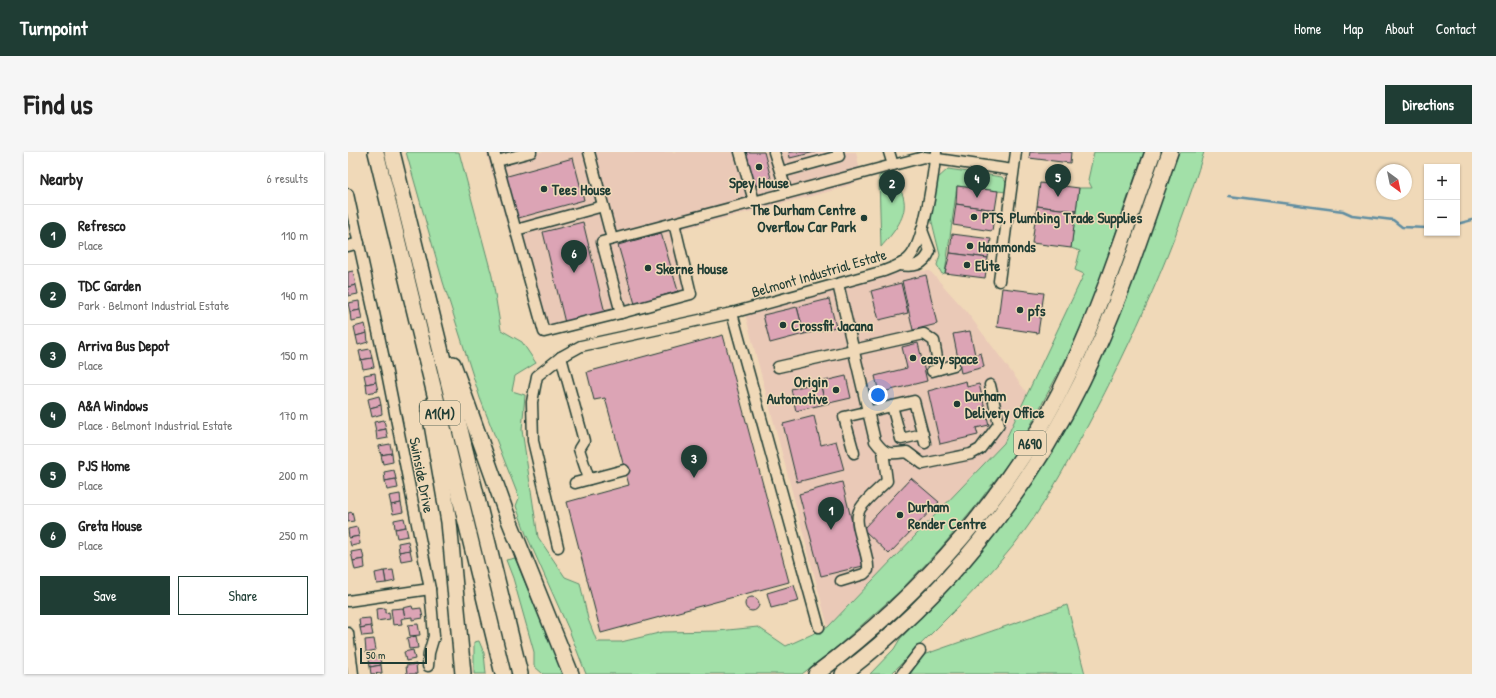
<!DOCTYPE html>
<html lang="en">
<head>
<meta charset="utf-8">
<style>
  body { margin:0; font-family:"Patrick Hand",sans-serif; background:#f6f6f6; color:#222 }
  .controls { position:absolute; right:12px; top:12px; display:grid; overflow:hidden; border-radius:0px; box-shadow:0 1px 3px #0004 }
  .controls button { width:36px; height:36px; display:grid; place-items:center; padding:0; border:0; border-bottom:1px solid #e0e0e0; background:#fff; color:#222; font:20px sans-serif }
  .compass { position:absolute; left:1028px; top:12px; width:36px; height:36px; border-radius:50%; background:#fff; box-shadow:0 1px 3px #0004; rotate:147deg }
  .scale { position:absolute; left:12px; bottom:10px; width:67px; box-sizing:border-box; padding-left:4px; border:2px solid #1f3d34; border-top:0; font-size:11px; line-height:14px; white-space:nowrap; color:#1f3d34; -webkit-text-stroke:3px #f0d9b8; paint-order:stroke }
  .you { position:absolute; left:530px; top:243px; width:14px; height:14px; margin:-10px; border:3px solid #fff; border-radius:50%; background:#1a73e8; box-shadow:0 0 0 6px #1a73e833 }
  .badge { display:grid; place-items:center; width:26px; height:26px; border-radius:50%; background:#1f3d34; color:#fff; font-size:13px; font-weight:700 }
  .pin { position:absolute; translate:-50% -33px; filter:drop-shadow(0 1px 2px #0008) }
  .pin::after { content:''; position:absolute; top:21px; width:14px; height:12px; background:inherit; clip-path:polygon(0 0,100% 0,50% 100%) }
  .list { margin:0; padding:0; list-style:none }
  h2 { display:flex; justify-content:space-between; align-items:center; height:52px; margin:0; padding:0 16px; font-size:17px }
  h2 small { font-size:13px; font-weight:400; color:#767676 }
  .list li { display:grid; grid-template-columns:26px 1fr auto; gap:12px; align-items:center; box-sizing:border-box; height:60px; padding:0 16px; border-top:1px solid #e0e0e0 }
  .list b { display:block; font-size:15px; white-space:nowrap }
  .list p { margin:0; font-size:13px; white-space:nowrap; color:#767676 }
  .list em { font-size:13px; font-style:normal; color:#767676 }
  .actions { display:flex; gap:8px; padding:12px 16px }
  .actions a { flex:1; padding:9px 0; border:1px solid #1f3d34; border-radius:0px; text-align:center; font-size:14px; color:#1f3d34 }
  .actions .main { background:#1f3d34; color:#fff }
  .map { position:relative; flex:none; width:1124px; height:522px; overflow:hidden; border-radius:0px }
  header { display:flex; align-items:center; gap:24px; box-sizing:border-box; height:56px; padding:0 20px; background:#1f3d34; color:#fff }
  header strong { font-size:19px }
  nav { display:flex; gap:22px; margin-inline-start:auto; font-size:14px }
  .intro { display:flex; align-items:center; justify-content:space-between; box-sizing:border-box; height:96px; padding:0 24px }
  h1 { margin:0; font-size:28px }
  .button { padding:10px 18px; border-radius:0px; background:#1f3d34; color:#fff; font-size:14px; font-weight:700 }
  main { display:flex; gap:24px; padding:0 24px }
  aside { flex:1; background:#fff; border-radius:0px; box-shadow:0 1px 3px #0004 }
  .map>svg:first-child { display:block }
</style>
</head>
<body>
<header>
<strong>Turnpoint</strong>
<nav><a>Home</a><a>Map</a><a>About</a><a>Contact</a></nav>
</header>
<div class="intro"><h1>Find us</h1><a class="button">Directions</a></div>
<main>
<aside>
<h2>Nearby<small>6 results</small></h2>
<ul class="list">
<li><span class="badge">1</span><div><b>Refresco</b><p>Place</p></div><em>110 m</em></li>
<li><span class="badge">2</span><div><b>TDC Garden</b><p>Park · Belmont Industrial Estate</p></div><em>140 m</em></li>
<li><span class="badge">3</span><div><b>Arriva Bus Depot</b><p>Place</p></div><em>150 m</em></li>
<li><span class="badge">4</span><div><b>A&amp;A Windows</b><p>Place · Belmont Industrial Estate</p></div><em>170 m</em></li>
<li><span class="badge">5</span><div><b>PJS Home</b><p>Place</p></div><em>200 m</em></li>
<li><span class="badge">6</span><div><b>Greta House</b><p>Place</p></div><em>250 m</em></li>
</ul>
<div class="actions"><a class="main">Save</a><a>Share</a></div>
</aside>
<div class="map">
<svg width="1124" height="522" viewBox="0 0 1124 522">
  <rect width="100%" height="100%" fill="#f0d9b8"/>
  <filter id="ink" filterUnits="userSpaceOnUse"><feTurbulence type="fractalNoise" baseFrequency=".025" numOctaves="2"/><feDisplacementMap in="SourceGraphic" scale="8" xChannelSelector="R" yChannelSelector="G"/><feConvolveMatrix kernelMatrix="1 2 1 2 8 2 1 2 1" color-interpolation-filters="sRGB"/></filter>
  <g filter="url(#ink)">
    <g fill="#eac9b7">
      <path d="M138,0H508L514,28L491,37L330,78L347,147L192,187Z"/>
      <path d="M536,119H582L618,159L679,241L656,291L480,475L396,158Z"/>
    </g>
    <g fill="#a2e0a8" stroke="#608e6e">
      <path d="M58,0H111L144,124L153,178L174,190L188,211L167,224L164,239L177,243L174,278L190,385L217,425L232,431L240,467L249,490H273L315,480L370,479L410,475L438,494L480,475L656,291L736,122L727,118L732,99L723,96L731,36H744L740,28L746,0H796L773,64L754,127L722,199L669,299L627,355L592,397L552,439L490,494L454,522H238L221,478L178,382L168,354L171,346L132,246L95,130Z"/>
      <path d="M831,0H856C827,95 786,186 740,273C717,315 695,357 665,394C628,440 584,480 543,522H522L546,497L552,487L589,447L645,382L776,148Z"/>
      <path d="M600,17L654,25L658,30V40L609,34L597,121L594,122L589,113L592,103L583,66L589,27Z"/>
      <path d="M546,20C548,28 552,36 555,44C561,64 545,81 533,95L531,24Z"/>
      <path d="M167,406L215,522H195L186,514V500L165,426L158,408Z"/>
      <path d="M719,453L737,522H562L575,503Z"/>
      <path d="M131,489L136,501L138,522H126V490Z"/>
    </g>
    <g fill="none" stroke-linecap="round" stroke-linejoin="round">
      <g stroke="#5f8da1" stroke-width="2.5">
        <path d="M881,44L995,59L1004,63L1045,68L1054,75L1079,76"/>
        <path d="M1109,72L1124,68"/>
      </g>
    </g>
    <g fill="#dca4b5" stroke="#1f3d34">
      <path d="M398,0H416L424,30L407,34Z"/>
      <path d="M441,0H467L442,6Z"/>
      <path d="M682,0H723L722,11L681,6Z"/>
      <path d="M225,6L236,48L167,67L156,25Z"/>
      <path d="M692,31L731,36L728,59L689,54Z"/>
      <path d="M609,34L650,39L647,58L608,52Z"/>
      <path d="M608,52L647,58L644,79L605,73Z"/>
      <path d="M689,54L728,59L723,96L684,91Z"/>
      <path d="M235,70L257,161L217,171L195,80Z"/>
      <path d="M313,81L330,139L287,152L270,93Z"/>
      <path d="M604,82L643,87L640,106L602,101Z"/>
      <path d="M602,101L640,106L637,126L597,121Z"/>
      <path d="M5,119L8,133L0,135V120Z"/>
      <path d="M578,123L589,172L565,178L554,129Z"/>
      <path d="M553,131L560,161L531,168L523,139Z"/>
      <path d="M8,133L10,142L0,144V135Z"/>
      <path d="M654,136L696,141L690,181L649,175Z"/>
      <path d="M481,147L488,175L456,182L449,155Z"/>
      <path d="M11,149L12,158L2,160L0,151Z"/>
      <path d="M449,155L456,182L422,191L415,163Z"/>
      <path d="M12,158L14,167L3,169L2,160Z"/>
      <path d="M17,172L19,181L8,184L6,175Z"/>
      <path d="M622,179L627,203L633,201L636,215L613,221L605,182Z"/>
      <path d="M19,181L20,190L10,193L8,184Z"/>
      <path d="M375,183L441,430L253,481L219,350L281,333L257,246L246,248L239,220Z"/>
      <path d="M570,191L579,229L531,241L527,224L559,216L554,195Z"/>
      <path d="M22,197L24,206L13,208L11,199Z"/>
      <path d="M24,206L26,215L15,217L13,208Z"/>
      <path d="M27,221L28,230L18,232L16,223Z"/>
      <path d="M498,224L503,246L477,252L472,230Z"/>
      <path d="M618,229L619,235L631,232L641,273L628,276L630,283L592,292L580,239Z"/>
      <path d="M28,230L30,239L19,241L18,232Z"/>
      <path d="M472,230L477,252L448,259L443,237Z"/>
      <path d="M31,244L33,253L22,256L20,247Z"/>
      <path d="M33,253L34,262L24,265L22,256Z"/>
      <path d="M466,264L473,293L488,289L496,318L449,330L435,272Z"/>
      <path d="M36,268L38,277L28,279L26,270Z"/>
      <path d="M38,277L40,286L29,288L28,279Z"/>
      <path d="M42,292L44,301L33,303L31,294Z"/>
      <path d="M44,301L45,310L35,312L33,303Z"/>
      <path d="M46,318L48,327L37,329L36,320Z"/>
      <path d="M563,326L591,350L541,402L515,377Z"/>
      <path d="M48,327L50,336L39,338L37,329Z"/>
      <path d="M494,330L515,414L473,424L451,342Z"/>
      <path d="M52,342L53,351L43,353L41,344Z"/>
      <path d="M53,351L55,360L45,362L43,353Z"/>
      <path d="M4,360L6,369L0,370V361Z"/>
      <path d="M56,366L58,375L47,377L46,368Z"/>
      <path d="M9,375L11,384L1,386L0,377Z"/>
      <path d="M58,375L60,384L49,386L47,377Z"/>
      <path d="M11,384L12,392L3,394L1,386Z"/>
      <path d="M60,389L62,398L51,400L50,391Z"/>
      <path d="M14,398L16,407L5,409L3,400Z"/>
      <path d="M62,398L64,407L53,409L51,400Z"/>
      <path d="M16,407L17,416L7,418L5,409Z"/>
      <path d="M45,418L47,429L38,431L36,419Z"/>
      <path d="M36,419L38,431L29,432L27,421Z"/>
      <path d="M446,433L451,449L423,456L419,441Z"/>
      <circle cx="404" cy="452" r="7"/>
      <path d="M64,454L65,457L73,456L75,466L64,468V465L57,466L55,456Z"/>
      <path d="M37,456V461L41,460L42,467L29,469L28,457Z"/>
      <path d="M55,456L57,466L53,467L54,472L45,473L43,457Z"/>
      <path d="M22,466L23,474L12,476L11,467Z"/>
      <path d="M70,472L72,483L62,484L60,473Z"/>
      <path d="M23,474L25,483L14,484L12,476Z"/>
      <path d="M68,484L70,496L61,497L59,486Z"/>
      <path d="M26,487L28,498L18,500L17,488Z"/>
      <path d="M65,498L67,507L58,509L56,500Z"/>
      <path d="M32,504L33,513L22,515L21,506Z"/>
      <path d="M68,512L69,522H59L58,514Z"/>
      <path d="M33,513L34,521L23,522L22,515Z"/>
    </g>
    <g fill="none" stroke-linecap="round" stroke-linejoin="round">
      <g stroke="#1f3d34" stroke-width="13">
        <g id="minor">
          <path d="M146,0L196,180L273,161L254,90L545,13L541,0"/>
          <path d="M241,0L264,87"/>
          <path d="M392,0L406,49"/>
          <path d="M426,0L439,41"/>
          <path d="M149,9L183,0"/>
          <path d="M545,13L576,5L665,18"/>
          <path d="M433,20L491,4L490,0"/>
          <path d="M0,42L38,216L82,437L86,484L81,501L80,514"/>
          <path d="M168,78L255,54"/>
          <path d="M0,94L11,91"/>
          <path d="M551,113C566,115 576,114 582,99L574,78"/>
          <path d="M651,129L668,0"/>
          <path d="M490,132L527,289C538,304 542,302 559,300L575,312L623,302L632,297L651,272L642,233"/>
          <path d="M273,161L343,142L326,71"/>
          <path d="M384,161L471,475"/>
          <path d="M213,205L236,289L231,297L241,327"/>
          <path d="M430,215L576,182L586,189L591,217"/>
          <path d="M584,219L606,213"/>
          <path d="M544,254L553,287L575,282"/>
          <path d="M506,301L496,265L566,249L577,291"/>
          <path d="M227,331L276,318"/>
          <path d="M210,395L185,289L184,250L189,224L213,205L233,194L384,161L536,119C544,116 553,113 560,107C577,92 585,23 588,0"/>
          <path d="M493,429L516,422L520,418C522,400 503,372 512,357C518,347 531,337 539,329L535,299"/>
          <path d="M0,449L82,437"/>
          <path d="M0,481L5,522"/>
          <path d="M554,522L572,499"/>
        </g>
      </g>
      <g stroke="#1f3d34" stroke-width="18">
        <g id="highway">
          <path d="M28,0L155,522"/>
          <path d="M44,0L172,522"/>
          <path d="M105,212L157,358L223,522"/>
          <path d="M81,255L101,370L115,522"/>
          <path d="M468,522C575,442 666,339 723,217C756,147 779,73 805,0"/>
          <path d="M495,522C595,446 679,342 734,229C770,156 795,77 822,0"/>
        </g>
      </g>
      <use href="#minor" stroke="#f0d9b8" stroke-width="10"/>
      <use href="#highway" stroke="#f0d9b8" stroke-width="15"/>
    </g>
  </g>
  <g fill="#1f3d34" stroke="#f0d9b8" stroke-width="1.5">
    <circle cx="411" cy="15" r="4"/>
    <circle cx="196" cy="37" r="4"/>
    <circle cx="626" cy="65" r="4"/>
    <circle cx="516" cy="66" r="4"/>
    <circle cx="622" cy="94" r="4"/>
    <circle cx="619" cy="113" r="4"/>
    <circle cx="300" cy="116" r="4"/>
    <circle cx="672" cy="158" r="4"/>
    <circle cx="435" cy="173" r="4"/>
    <circle cx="565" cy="206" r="4"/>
    <circle cx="488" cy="238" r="4"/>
    <circle cx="609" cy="252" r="4"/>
    <circle cx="552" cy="363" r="4"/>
  </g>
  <g text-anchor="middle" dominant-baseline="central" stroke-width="3" stroke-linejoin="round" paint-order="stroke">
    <g fill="#f0d9b8" stroke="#5e6c5c" stroke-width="1">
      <rect x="72" y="249" width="40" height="24" rx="3"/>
      <rect x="666" y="279" width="32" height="24" rx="3"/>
    </g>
    <g font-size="14" font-weight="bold" fill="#1f3d34">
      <text x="92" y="261">A1(M)</text>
      <text x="682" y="291">A690</text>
    </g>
    <g font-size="15" font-weight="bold" fill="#1f3d34" stroke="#f0d9b8" text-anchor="start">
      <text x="411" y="30" text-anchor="middle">Spey House</text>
      <text x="204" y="37">Tees House</text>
      <text x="508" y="57" text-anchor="end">The Durham Centre<tspan x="508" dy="17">Overflow Car Park</tspan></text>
      <text x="634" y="65">PTS, Plumbing Trade Supplies</text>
      <text x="630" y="94">Hammonds</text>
      <text x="627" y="113">Elite</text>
      <text x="308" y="116">Skerne House</text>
      <text x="680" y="158">pfs</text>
      <text x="443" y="173">Crossfit Jacana</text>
      <text x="573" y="206">easy space</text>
      <text x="480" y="229" text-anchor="end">Origin<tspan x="480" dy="17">Automotive</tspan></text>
      <text x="617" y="243">Durham<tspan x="617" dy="17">Delivery Office</tspan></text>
      <text x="560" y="354">Durham<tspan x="560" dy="17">Render Centre</tspan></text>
    </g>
    <g font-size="15" fill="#1f3d34" stroke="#f0d9b8">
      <text transform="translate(471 121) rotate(-16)">Belmont Industrial Estate</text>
      <text transform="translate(74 323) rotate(79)">Swinside Drive</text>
    </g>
  </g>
</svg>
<div class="controls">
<button>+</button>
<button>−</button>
</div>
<svg class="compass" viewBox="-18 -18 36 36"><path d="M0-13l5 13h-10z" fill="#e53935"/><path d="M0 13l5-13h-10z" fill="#767676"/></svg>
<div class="scale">50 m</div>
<div class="you"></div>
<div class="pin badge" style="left:483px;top:378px">1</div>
<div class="pin badge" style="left:544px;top:51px">2</div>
<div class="pin badge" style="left:346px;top:326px">3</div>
<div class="pin badge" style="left:629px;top:46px">4</div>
<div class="pin badge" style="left:710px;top:45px">5</div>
<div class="pin badge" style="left:226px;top:121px">6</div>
</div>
</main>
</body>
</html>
